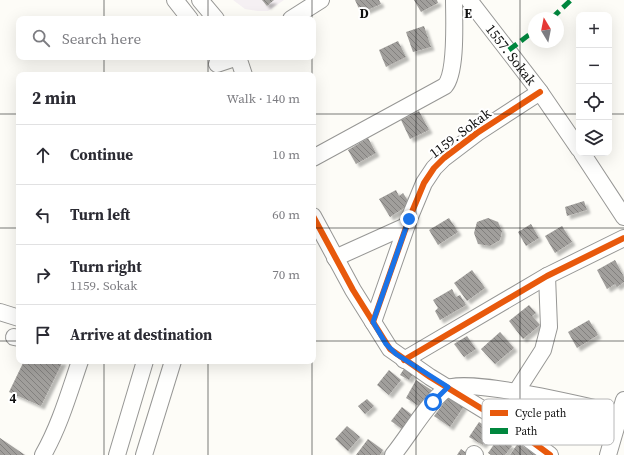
<!DOCTYPE html>
<html lang="en">
<head>
<meta charset="utf-8">
<style>
  body { margin:0; font-family:"Source Serif 4",serif; background:#f7f7f7; color:#2b2b33 }
  .controls { position:absolute; right:12px; top:12px; display:grid; overflow:hidden; border-radius:8px; box-shadow:0 4px 16px #0002 }
  .controls button { width:36px; height:36px; display:grid; place-items:center; padding:0; border:0; border-bottom:1px solid #e1e1e2; background:#fff; color:#2b2b33; font:20px sans-serif }
  .compass { position:absolute; left:528px; top:12px; width:36px; height:36px; border-radius:50%; background:#fff; box-shadow:0 4px 16px #0002; rotate:350deg }
  .stop { position:absolute; width:12px; height:12px; margin:-9px; border:3px solid #1a73e8; border-radius:50%; background:#fff }
  .stop.end { background:#1a73e8; border-color:#fff; box-shadow:0 1px 4px #0008 }
  .list { margin:0; padding:0; list-style:none }
  h2 { display:flex; justify-content:space-between; align-items:center; height:52px; margin:0; padding:0 16px; font-size:17px }
  h2 small { font-size:13px; font-weight:400; color:#7c7c81 }
  .list li { display:grid; grid-template-columns:26px 1fr auto; gap:12px; align-items:center; box-sizing:border-box; height:60px; padding:0 16px; border-top:1px solid #e1e1e2 }
  .list b { display:block; font-size:15px; white-space:nowrap }
  .list p { margin:0; font-size:13px; white-space:nowrap; color:#7c7c81 }
  .list em { font-size:13px; font-style:normal; color:#7c7c81 }
  .icon { flex:none; width:22px; height:22px; fill:none; stroke:currentColor; stroke-width:2; stroke-linecap:round; stroke-linejoin:round }
  .map { position:relative; flex:none; width:624px; height:455px; overflow:hidden }
  .search { position:absolute; background:#fff; box-shadow:0 4px 16px #0002; left:16px; top:16px; width:300px; height:44px; display:flex; align-items:center; gap:10px; box-sizing:border-box; padding:0 14px; border-radius:8px; color:#7c7c81; font-size:15px }
  .panel { position:absolute; background:#fff; box-shadow:0 4px 16px #0002; left:16px; top:72px; width:300px; height:292px; border-radius:8px }
  .map>svg:first-child { display:block }
</style>
</head>
<body>
<div class="map">
<svg width="624" height="455" viewBox="0 0 624 455">
  <defs>
    <pattern id="building-back-hatch" width="6" height="6" patternUnits="userSpaceOnUse"><rect width="6" height="6" fill="#a19f9c"/><path d="M-1 5l2 2M0 0l6 6M5-1l2 2" fill="none" stroke="#82807e"/></pattern>
    <filter id="shadow"><feDropShadow dx="3.5" dy="3.5" stdDeviation="1" flood-color="#0004"/></filter>
  </defs>
  <rect width="100%" height="100%" fill="#fdfcf7"/>
  <path fill="#f5f0f3" d="M233,0H284L268,11H258L245,9Z"/>
  <g fill="url(#building-back-hatch)" filter="url(#shadow)">
    <path d="M262,0H274L267,6Z"/>
    <path d="M355,0H379L381,4L361,13Z"/>
    <path d="M414,0H437L438,3L421,12Z"/>
    <path d="M424,26L431,47L413,52L406,32Z"/>
    <path d="M398,41L406,57L386,67L379,50Z"/>
    <path d="M419,111L429,130L410,139L401,120Z"/>
    <path d="M368,138L376,153L356,164L348,150Z"/>
    <path d="M396,190L399,196L403,193L410,204L390,217L379,199Z"/>
    <path d="M584,201L587,210L567,216L565,207Z"/>
    <path d="M449,218L458,232L438,245L429,230Z"/>
    <path d="M488,218L498,222L502,231L500,240L490,246L478,244L474,233L477,222Z"/>
    <path d="M531,224L539,238L526,246L518,232Z"/>
    <path d="M562,226L572,242L555,253L545,236Z"/>
    <path d="M615,260L624,277V282L617,287L615,284L607,289L597,270Z"/>
    <path d="M472,270L485,288L467,301L454,283Z"/>
    <path d="M452,289L456,297L460,295L466,305L440,320L435,311L438,308L433,300Z"/>
    <path d="M529,305L536,313L532,316L540,325L523,339L509,321Z"/>
    <path d="M589,320L598,335L577,348L568,332Z"/>
    <path d="M500,332L514,348L495,364L481,349Z"/>
    <path d="M467,336L476,349L464,357L454,344Z"/>
    <path d="M24,361H63L41,406L9,392Z"/>
    <path d="M407,364L416,369L409,380L400,375Z"/>
    <path d="M389,370L401,380L389,395L377,385Z"/>
    <path d="M416,380L433,391L422,408L406,398Z"/>
    <path d="M449,396L464,406L450,427L434,416Z"/>
    <path d="M367,399L374,406L365,414L358,406Z"/>
    <path d="M402,407L416,418L406,432L391,421Z"/>
    <path d="M479,422L492,430L483,445L469,437Z"/>
    <path d="M347,426L360,437L348,451L335,439Z"/>
    <path d="M499,437L512,446L505,455H491L488,453Z"/>
    <path d="M0,438L25,455H0Z"/>
    <path d="M368,439L383,450L380,455H356Z"/>
    <path d="M518,443L536,455H510Z"/>
    <path d="M461,449L469,455H457Z"/>
  </g>
  <g fill="none" stroke-linecap="round" stroke-linejoin="round">
    <g stroke="#979795" stroke-width="18">
      <g id="minor">
        <path d="M175,0L190,19"/>
        <path d="M200,0L216,19"/>
        <path id="s1" d="M469,0L540,92L579,149"/>
        <path d="M291,19L321,0"/>
        <path d="M238,57L244,75"/>
        <path d="M217,64L238,57"/>
        <path d="M582,153L624,217"/>
        <path d="M313,158L445,86C457,72 454,19 454,0"/>
        <path d="M313,216L353,290L390,349L430,377L515,429L550,455"/>
        <path d="M335,258L406,226"/>
        <path d="M0,312L19,318"/>
        <path d="M373,322L409,219L424,183L434,168L444,158L477,133L540,92"/>
        <path d="M14,337L19,338"/>
        <path d="M404,360L547,276L624,238"/>
        <path d="M516,392L543,350L549,327L547,276"/>
        <path d="M474,454L475,455"/>
        <path d="M43,455C60,425 69,393 80,361"/>
        <path d="M117,455L145,361"/>
        <path d="M144,455L173,361"/>
        <path d="M393,455C410,434 425,406 446,389C463,376 594,408 620,414"/>
        <path d="M608,455L624,400"/>
      </g>
    </g>
    <use href="#minor" stroke="#fffffe" stroke-width="16"/>
    <g stroke="#00873e" stroke-width="5" stroke-dasharray="10 5" stroke-linecap="butt">
      <path d="M552,18L571,0"/>
      <path d="M509,50L534,31"/>
    </g>
    <g stroke="#fff" stroke-width="8">
      <g id="cycleway">
        <path d="M313,216L353,290L390,349L430,377L515,429L550,455"/>
        <path d="M373,322L409,219L424,183L434,168L444,158L477,133L540,92"/>
        <path d="M404,360L547,276L624,238"/>
      </g>
    </g>
    <use href="#cycleway" stroke="#e8590c" stroke-width="6"/>
  </g>
  <g fill="none" stroke-linecap="round" stroke-linejoin="round">
    <path stroke="#1a73e8" stroke-width="5" d="M409,219L373,322L386,344L396,354L448,387L433,402"/>
  </g>
  <path fill="none" stroke="#111" stroke-width="1" stroke-opacity="0.55" d="M104,0V19M208,0V19M312,0V19M416,0V455M520,0V455M104,57V75M208,57V75M312,57V75M0,114H19M313,114H579M609,114H624M0,228H19M313,228H624M0,341H19M313,341H624M104,361V455M208,361V455M312,361V455"/>
  <g text-anchor="middle" dominant-baseline="central" stroke-width="4" stroke-linejoin="round" paint-order="stroke">
    <g font-size="14" fill="#111" stroke="#fff">
      <text stroke="none"><textPath href="#s1" startOffset="69">1557. Sokak</textPath></text>
      <text transform="translate(460 133) rotate(-37)">1159. Sokak</text>
    </g>
  </g>
  <rect x="482" y="399" width="132" height="46" rx="6" fill="#fff" stroke="#b8b8b8" stroke-width="1"/>
  <rect x="490" y="410" width="18" height="6" fill="#e8590c"/>
  <rect x="490" y="428" width="18" height="6" fill="#00873e"/>
  <g font-size="11" fill="#111">
    <text x="515" y="417">Cycle path</text>
    <text x="515" y="435">Path</text>
  </g>
  <g font-size="13" text-anchor="middle" font-weight="bold" fill="#111" stroke="#fff" stroke-width="4" stroke-linejoin="round" paint-order="stroke">
    <text x="364" y="18">D</text>
    <text x="468" y="18">E</text>
    <text x="13" y="403">4</text>
  </g>
</svg>
<div class="controls">
<button>+</button>
<button>−</button>
<button><svg class="icon" aria-label="locate" viewBox="0 0 24 24"><circle cx="12" cy="12" r="6"/><path d="M12 2v4M12 18v4M2 12h4M18 12h4"/></svg></button>
<button><svg class="icon" aria-label="layers" viewBox="0 0 24 24"><path d="M12 4l9 5-9 5-9-5zM3 14l9 5 9-5"/></svg></button>
</div>
<svg class="compass" viewBox="-18 -18 36 36"><path d="M0-13l5 13h-10z" fill="#e53935"/><path d="M0 13l5-13h-10z" fill="#7c7c81"/></svg>
<div class="stop" style="left:433px;top:402px"></div>
<div class="stop end" style="left:409px;top:219px"></div>
<div class="search"><svg class="icon" aria-label="search" viewBox="0 0 24 24"><circle cx="10" cy="10" r="6"/><path d="M15 15l6 6"/></svg>Search here</div>
<section class="panel">
<h2>2 min<small>Walk · 140 m</small></h2>
<ul class="list">
<li><svg class="icon" aria-label="ahead" viewBox="0 0 24 24"><path d="M12 20V5M6 11l6-6 6 6"/></svg><div><b>Continue</b></div><em>10 m</em></li>
<li><svg class="icon" aria-label="left" viewBox="0 0 24 24"><path d="M17 20v-9H6M10 6l-5 5 5 5"/></svg><div><b>Turn left</b></div><em>60 m</em></li>
<li><svg class="icon" aria-label="right" viewBox="0 0 24 24"><path d="M7 20v-9h11M14 6l5 5-5 5"/></svg><div><b>Turn right</b><p>1159. Sokak</p></div><em>70 m</em></li>
<li><svg class="icon" aria-label="arrive" viewBox="0 0 24 24"><path d="M6 21V4h12l-3 4 3 4H6"/></svg><div><b>Arrive at destination</b></div></li>
</ul>
</section>
</div>
</body>
</html>
